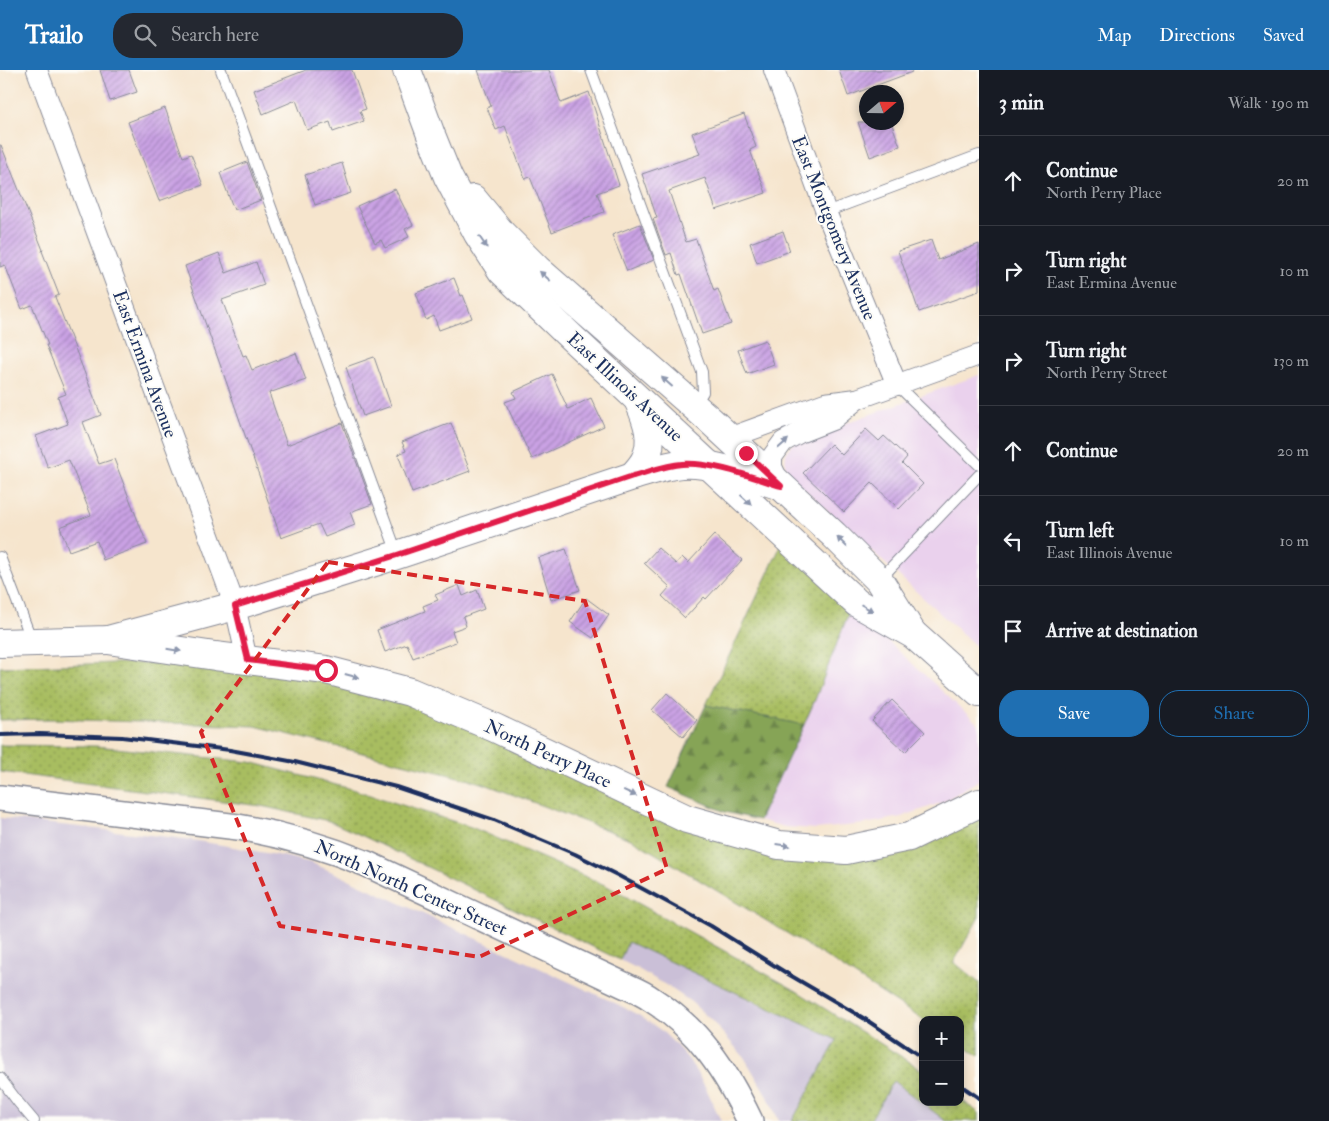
<!DOCTYPE html>
<html lang="en">
<head>
<meta charset="utf-8">
<style>
  body { margin:0; font-family:"IM FELL Double Pica",serif; background:#242831; color:#f1f3f6 }
  .controls { position:absolute; right:15px; bottom:15px; display:grid; overflow:hidden; border-radius:10px; box-shadow:0 2px 8px #0003 }
  .controls button { width:45px; height:45px; display:grid; place-items:center; padding:0; border:0; border-bottom:1px solid #363941; background:#171b24; color:#f1f3f6; font:25px sans-serif }
  .compass { position:absolute; left:859px; top:15px; width:45px; height:45px; border-radius:50%; background:#171b24; box-shadow:0 2px 8px #0003; rotate:70deg }
  .stop { position:absolute; width:15px; height:15px; margin:-11px; border:4px solid #e11d48; border-radius:50%; background:#fff }
  .stop.end { background:#e11d48; border-color:#fff; box-shadow:0 1px 5px #0008 }
  .list { margin:0; padding:0; list-style:none }
  h2 { display:flex; justify-content:space-between; align-items:center; height:65px; margin:0; padding:0 20px; font-size:21px }
  h2 small { font-size:16px; font-weight:400; color:#9ea1a6 }
  .list li { display:grid; grid-template-columns:32px 1fr auto; gap:15px; align-items:center; box-sizing:border-box; height:90px; padding:0 20px; border-top:1px solid #363941 }
  .list b { display:block; font-size:19px; white-space:nowrap }
  .list p { margin:0; font-size:16px; white-space:nowrap; color:#9ea1a6 }
  .list em { font-size:16px; font-style:normal; color:#9ea1a6 }
  .actions { display:flex; gap:10px; padding:15px 20px }
  .actions a { flex:1; padding:11px 0; border:1px solid #1f6fb2; border-radius:20px; text-align:center; font-size:18px; color:#1f6fb2 }
  .actions .main { background:#1f6fb2; color:#fff }
  .icon { flex:none; width:28px; height:28px; fill:none; stroke:currentColor; stroke-width:2; stroke-linecap:round; stroke-linejoin:round }
  .map { position:relative; flex:none; width:979px; height:1051px; overflow:hidden }
  header { display:flex; align-items:center; gap:30px; box-sizing:border-box; height:70px; padding:0 25px; background:#1f6fb2; color:#fff }
  header strong { font-size:24px }
  nav { display:flex; gap:28px; margin-inline-start:auto; font-size:18px }
  .search { width:350px; height:45px; background:#242831; display:flex; align-items:center; gap:12px; box-sizing:border-box; padding:0 18px; border-radius:20px; color:#9ea1a6; font-size:19px }
  main { display:flex }
  aside { flex:1; background:#171b24 }
  .map>svg:first-child { display:block }
</style>
</head>
<body>
<header>
<strong>Trailo</strong>
<div class="search"><svg class="icon" aria-label="search" viewBox="0 0 24 24"><circle cx="10" cy="10" r="6"/><path d="M15 15l6 6"/></svg>Search here</div>
<nav><a>Map</a><a>Directions</a><a>Saved</a></nav>
</header>
<main>
<div class="map">
<svg width="979" height="1051" viewBox="0 0 979 1051">
  <defs>
    <pattern id="grass-dots" width="8" height="8" patternUnits="userSpaceOnUse" patternTransform="scale(1.25)"><rect width="8" height="8" fill="#a8bd61"/><path d="M2 2h.1M6 6h.1" fill="none" stroke="#889a53" stroke-width="1.8" stroke-linecap="round"/></pattern>
    <pattern id="forest-firs" width="22" height="20" patternUnits="userSpaceOnUse" patternTransform="scale(1.25)"><rect width="22" height="20" fill="#86a457"/><path d="M5 1l3.5 6h-7zM16 11l3.5 6h-7z" fill="#6d864b"/></pattern>
    <pattern id="building-hatch" width="6" height="6" patternUnits="userSpaceOnUse" patternTransform="scale(1.25)"><rect width="6" height="6" fill="#caa2e4"/><path d="M-1 1l2-2M0 6l6-6M5 7l2-2" fill="none" stroke="#a384bc"/></pattern>
  </defs>
  <rect width="100%" height="100%" fill="#fdfcf7"/>
  <filter id="ink" filterUnits="userSpaceOnUse"><feTurbulence type="fractalNoise" baseFrequency=".02" numOctaves="2"/><feDisplacementMap in="SourceGraphic" scale="10" xChannelSelector="R" yChannelSelector="G"/><feConvolveMatrix kernelMatrix="1 2 1 2 8 2 1 2 1" color-interpolation-filters="sRGB"/></filter>
  <filter id="wash" filterUnits="userSpaceOnUse"><feTurbulence type="fractalNoise" baseFrequency=".0096" numOctaves="4" result="noise"/><feDisplacementMap in="SourceGraphic" scale="20" xChannelSelector="R" yChannelSelector="G"/><feGaussianBlur stdDeviation="1.12" result="paint"/><feColorMatrix in="noise" values="0 0 0 0 0 0 0 0 0 0 0 0 0 0 0 0 0 1.4 0 .05"/><feComposite in="paint" operator="in"/></filter>
  <g filter="url(#wash)">
    <rect width="100%" height="100%" fill="#f6e5cd"/>
    <g fill="#ead1ed">
      <path d="M979,305V579L792,408L785,396L786,384L790,377L799,370Z"/>
      <path d="M851,537L979,655V710L943,732L901,747L865,754L816,759L785,757L759,750L815,630Z"/>
    </g>
    <g fill="#cabfd7">
      <path d="M0,748L185,769L228,776L287,787L312,793L337,804L617,934L640,946L662,961L677,976L689,990L706,1018L721,1051H0Z"/>
      <path d="M628,872L837,970L792,1051H779L769,1029L744,987L711,950L691,932L669,917L638,899L620,890Z"/>
      <path d="M893,1010L946,1051H870Z"/>
    </g>
    <g fill="url(#grass-dots)" stroke="#627660">
      <path d="M782,473L851,537L815,630L804,655L706,635Z"/>
      <path d="M116,593L225,594L363,616L806,788L979,743V847L954,892L979,913V986L960,974V950H923L823,885L633,770L482,713L255,656L52,649L0,650V597Z"/>
      <path d="M0,675L96,676L250,692L355,720L471,757L607,816L795,920L910,992L923,1001V1032H960V1029L979,1043V1051H946L893,1011L870,1051H792L837,970L628,872L620,890L365,767L329,751L261,736L0,702Z"/>
    </g>
    <path fill="url(#forest-firs)" stroke="#506a5a" d="M706,635L804,655L759,750L725,742L668,717Z"/>
    <g id="blocks">
      <g fill="url(#building-hatch)">
        <path d="M100,0H129L137,22L110,31Z"/>
        <path d="M306,0H352L366,39L360,41L364,51L333,62L330,52L307,60L296,30L263,44L254,20Z"/>
        <path d="M478,0H549L561,33L589,22L619,115L597,123L604,142L552,162L530,107L525,109L505,56L496,60L487,38L491,36Z"/>
        <path d="M839,0H911L912,2L848,26Z"/>
        <path d="M165,38L183,87L191,84L203,115L159,131L128,52Z"/>
        <path d="M744,44L756,77L750,80L766,123L716,140L705,108L669,121L686,172L696,169L714,221L718,219L731,254L702,264L681,204L678,205L671,183L666,185L653,149L657,148L642,104L700,84L692,63Z"/>
        <path d="M858,52H891L900,76L870,87Z"/>
        <path d="M0,75H1L43,180L42,181L59,225L55,227L101,345L83,352L99,394L114,389L147,474L103,490L97,471L69,481L60,457L91,445L69,390L48,398L36,366L68,354L58,327L66,324L46,275H48L32,235L22,239L5,195L0,197Z"/>
        <path d="M247,92L261,130L234,140L220,103Z"/>
        <path d="M342,93L351,123L315,135L305,105Z"/>
        <path d="M395,119L413,155L405,159L409,167L385,178L381,170L375,173L357,136Z"/>
        <path d="M640,154L654,190L627,201L612,165Z"/>
        <path d="M783,161L790,181L757,193L750,173Z"/>
        <path d="M931,170L938,190L979,174V221L919,242L898,181Z"/>
        <path d="M219,183L226,203L256,192L264,215L222,230L243,286L246,285L252,300L296,283L306,310L269,323L287,375L342,353L372,434L350,442L355,455L325,467L319,454L281,468L232,328L185,196Z"/>
        <path d="M454,208L461,226L463,225L472,248L439,260L434,246L426,250L416,223Z"/>
        <path d="M765,270L774,294L747,304L738,280Z"/>
        <path d="M374,287L391,336L363,346L346,297Z"/>
        <path d="M552,304L568,339L591,328L604,356L532,389L505,332L516,328L513,322Z"/>
        <path d="M451,353L470,401L412,423L398,384L406,381L402,372Z"/>
        <path d="M866,359L879,371L884,366L907,387L902,393L923,414L899,439L872,413L844,442L803,403L831,374L842,385Z"/>
        <path d="M714,465L742,490L706,529L704,527L685,548L662,526L670,517L644,493L658,478L676,494L682,487L688,493Z"/>
        <path d="M566,479L580,520L551,530L538,488Z"/>
        <path d="M459,515L463,526L477,520L484,539L463,547L466,556L452,561L456,572L413,588L407,574L385,582L377,560L425,541L423,536L438,530L435,525Z"/>
        <path d="M586,528L609,545L593,568L570,552Z"/>
        <path d="M667,623L697,650L683,667L652,640Z"/>
        <path d="M892,630L925,662L905,682L872,651Z"/>
      </g>
    </g>
  </g>
  <g filter="url(#ink)">
    <use href="#blocks" fill-opacity="0" stroke="#888a96" stroke-width="1"/>
    <g fill="none" stroke-linecap="round" stroke-linejoin="round">
      <g stroke="#888a96" stroke-width="12">
        <g id="service">
          <path d="M221,0L397,483"/>
          <path d="M591,0L702,302L703,322L695,335"/>
          <path d="M826,142L979,85"/>
          <path d="M897,315L979,395"/>
          <path d="M0,487L32,571"/>
          <path d="M880,509L979,405"/>
          <path d="M0,1008L18,1032L34,1051"/>
        </g>
      </g>
      <g stroke="#888a96" stroke-width="22">
        <g id="minor">
          <path d="M37,0L235,536L247,590"/>
          <path d="M774,0L826,142L897,315"/>
          <path d="M729,368L825,333L857,329L979,285"/>
          <path d="M780,414L772,397V387L783,372L799,363L832,350L857,329"/>
        </g>
      </g>
      <g stroke="#888a96" stroke-width="28">
        <path id="tertiary" d="M0,728L238,757C285,765 323,776 367,794L624,915C633,919 643,923 651,929C700,960 726,1001 750,1051"/>
      </g>
      <g stroke="#888a96" stroke-width="30">
        <g id="secondary">
          <path d="M407,0L431,65L448,107L478,164L502,201L571,267L857,533L914,565L979,623"/>
          <path d="M473,129L502,164L537,199L711,351L834,465L879,510L912,563"/>
          <path d="M633,406C637,401 642,396 645,390C655,371 647,350 639,332"/>
          <path d="M108,570L215,586L326,600L410,622L495,658L687,749L779,775L846,780L909,767L979,733"/>
          <path d="M0,573L108,570L235,536L397,485L633,406C649,402 665,395 682,394C712,392 752,407 781,416"/>
        </g>
      </g>
      <use href="#service" stroke="#fff" stroke-width="10"/>
      <use href="#minor" stroke="#fff" stroke-width="20"/>
      <use href="#tertiary" stroke="#fff" stroke-width="25"/>
      <use href="#secondary" stroke="#fff" stroke-width="28"/>
      <g stroke="#1b2f5e" stroke-width="4">
        <path d="M0,665L40,664L122,667L230,680L295,692L396,717L494,750L575,784L619,806L711,856L788,904L865,949L923,988"/>
        <path d="M960,1015L979,1028"/>
      </g>
    </g>
    <defs><path id="oneway-solid" d="M-6-.8H1V-3.2L6.5 0L1 3.2V.8H-6Z" transform="scale(1.25)"/></defs>
    <g fill="#8d97ae">
      <use href="#oneway-solid" transform="translate(483 172) rotate(56)"/>
      <use href="#oneway-solid" transform="translate(545 206) rotate(-139)"/>
      <use href="#oneway-solid" transform="translate(667 312) rotate(-138)"/>
      <use href="#oneway-solid" transform="translate(783 374) rotate(-42)"/>
      <use href="#oneway-solid" transform="translate(746 430) rotate(43)"/>
      <use href="#oneway-solid" transform="translate(842 472) rotate(-135)"/>
      <use href="#oneway-solid" transform="translate(867 538) rotate(30)"/>
      <use href="#oneway-solid" transform="translate(174 580) rotate(9)"/>
      <use href="#oneway-solid" transform="translate(352 606) rotate(15)"/>
      <use href="#oneway-solid" transform="translate(630 723) rotate(25)"/>
      <use href="#oneway-solid" transform="translate(783 775) rotate(7)"/>
    </g>
  </g>
  <g fill="none" stroke-linecap="round" stroke-linejoin="round" filter="url(#ink)">
    <path stroke="#e11d48" stroke-width="6" d="M326,600L248,590L235,536L397,485L633,406C649,402 665,395 682,394C712,392 752,407 781,416L746,383"/>
  </g>
  <path fill="none" stroke="#d62828" stroke-width="4" stroke-dasharray="10 6" stroke-linejoin="round" d="M328,492L585,531L667,799L479,887L280,856L201,662Z"/>
  <g text-anchor="middle" dominant-baseline="central" stroke-width="4" stroke-linejoin="round" paint-order="stroke">
    <g font-size="19" fill="#1b2f5e" stroke="#fdfcf7">
      <text transform="translate(834 158) rotate(68)">East Montgomery Avenue</text>
      <text transform="translate(145 294) rotate(70)">East Ermina Avenue</text>
      <text transform="translate(625 317) rotate(43)">East Illinois Avenue</text>
      <text transform="translate(548 684) rotate(25)">North Perry Place</text>
      <text transform="translate(411 818) rotate(24)">North North Center Street</text>
    </g>
  </g>
</svg>
<div class="controls">
<button>+</button>
<button>−</button>
</div>
<svg class="compass" viewBox="-18 -18 36 36"><path d="M0-13l5 13h-10z" fill="#e53935"/><path d="M0 13l5-13h-10z" fill="#9ea1a6"/></svg>
<div class="stop" style="left:326px;top:600px"></div>
<div class="stop end" style="left:746px;top:383px"></div>
</div>
<aside>
<h2>3 min<small>Walk · 190 m</small></h2>
<ul class="list">
<li><svg class="icon" aria-label="ahead" viewBox="0 0 24 24"><path d="M12 20V5M6 11l6-6 6 6"/></svg><div><b>Continue</b><p>North Perry Place</p></div><em>20 m</em></li>
<li><svg class="icon" aria-label="right" viewBox="0 0 24 24"><path d="M7 20v-9h11M14 6l5 5-5 5"/></svg><div><b>Turn right</b><p>East Ermina Avenue</p></div><em>10 m</em></li>
<li><svg class="icon" aria-label="right" viewBox="0 0 24 24"><path d="M7 20v-9h11M14 6l5 5-5 5"/></svg><div><b>Turn right</b><p>North Perry Street</p></div><em>130 m</em></li>
<li><svg class="icon" aria-label="ahead" viewBox="0 0 24 24"><path d="M12 20V5M6 11l6-6 6 6"/></svg><div><b>Continue</b></div><em>20 m</em></li>
<li><svg class="icon" aria-label="left" viewBox="0 0 24 24"><path d="M17 20v-9H6M10 6l-5 5 5 5"/></svg><div><b>Turn left</b><p>East Illinois Avenue</p></div><em>10 m</em></li>
<li><svg class="icon" aria-label="arrive" viewBox="0 0 24 24"><path d="M6 21V4h12l-3 4 3 4H6"/></svg><div><b>Arrive at destination</b></div></li>
</ul>
<div class="actions"><a class="main">Save</a><a>Share</a></div>
</aside>
</main>
</body>
</html>
